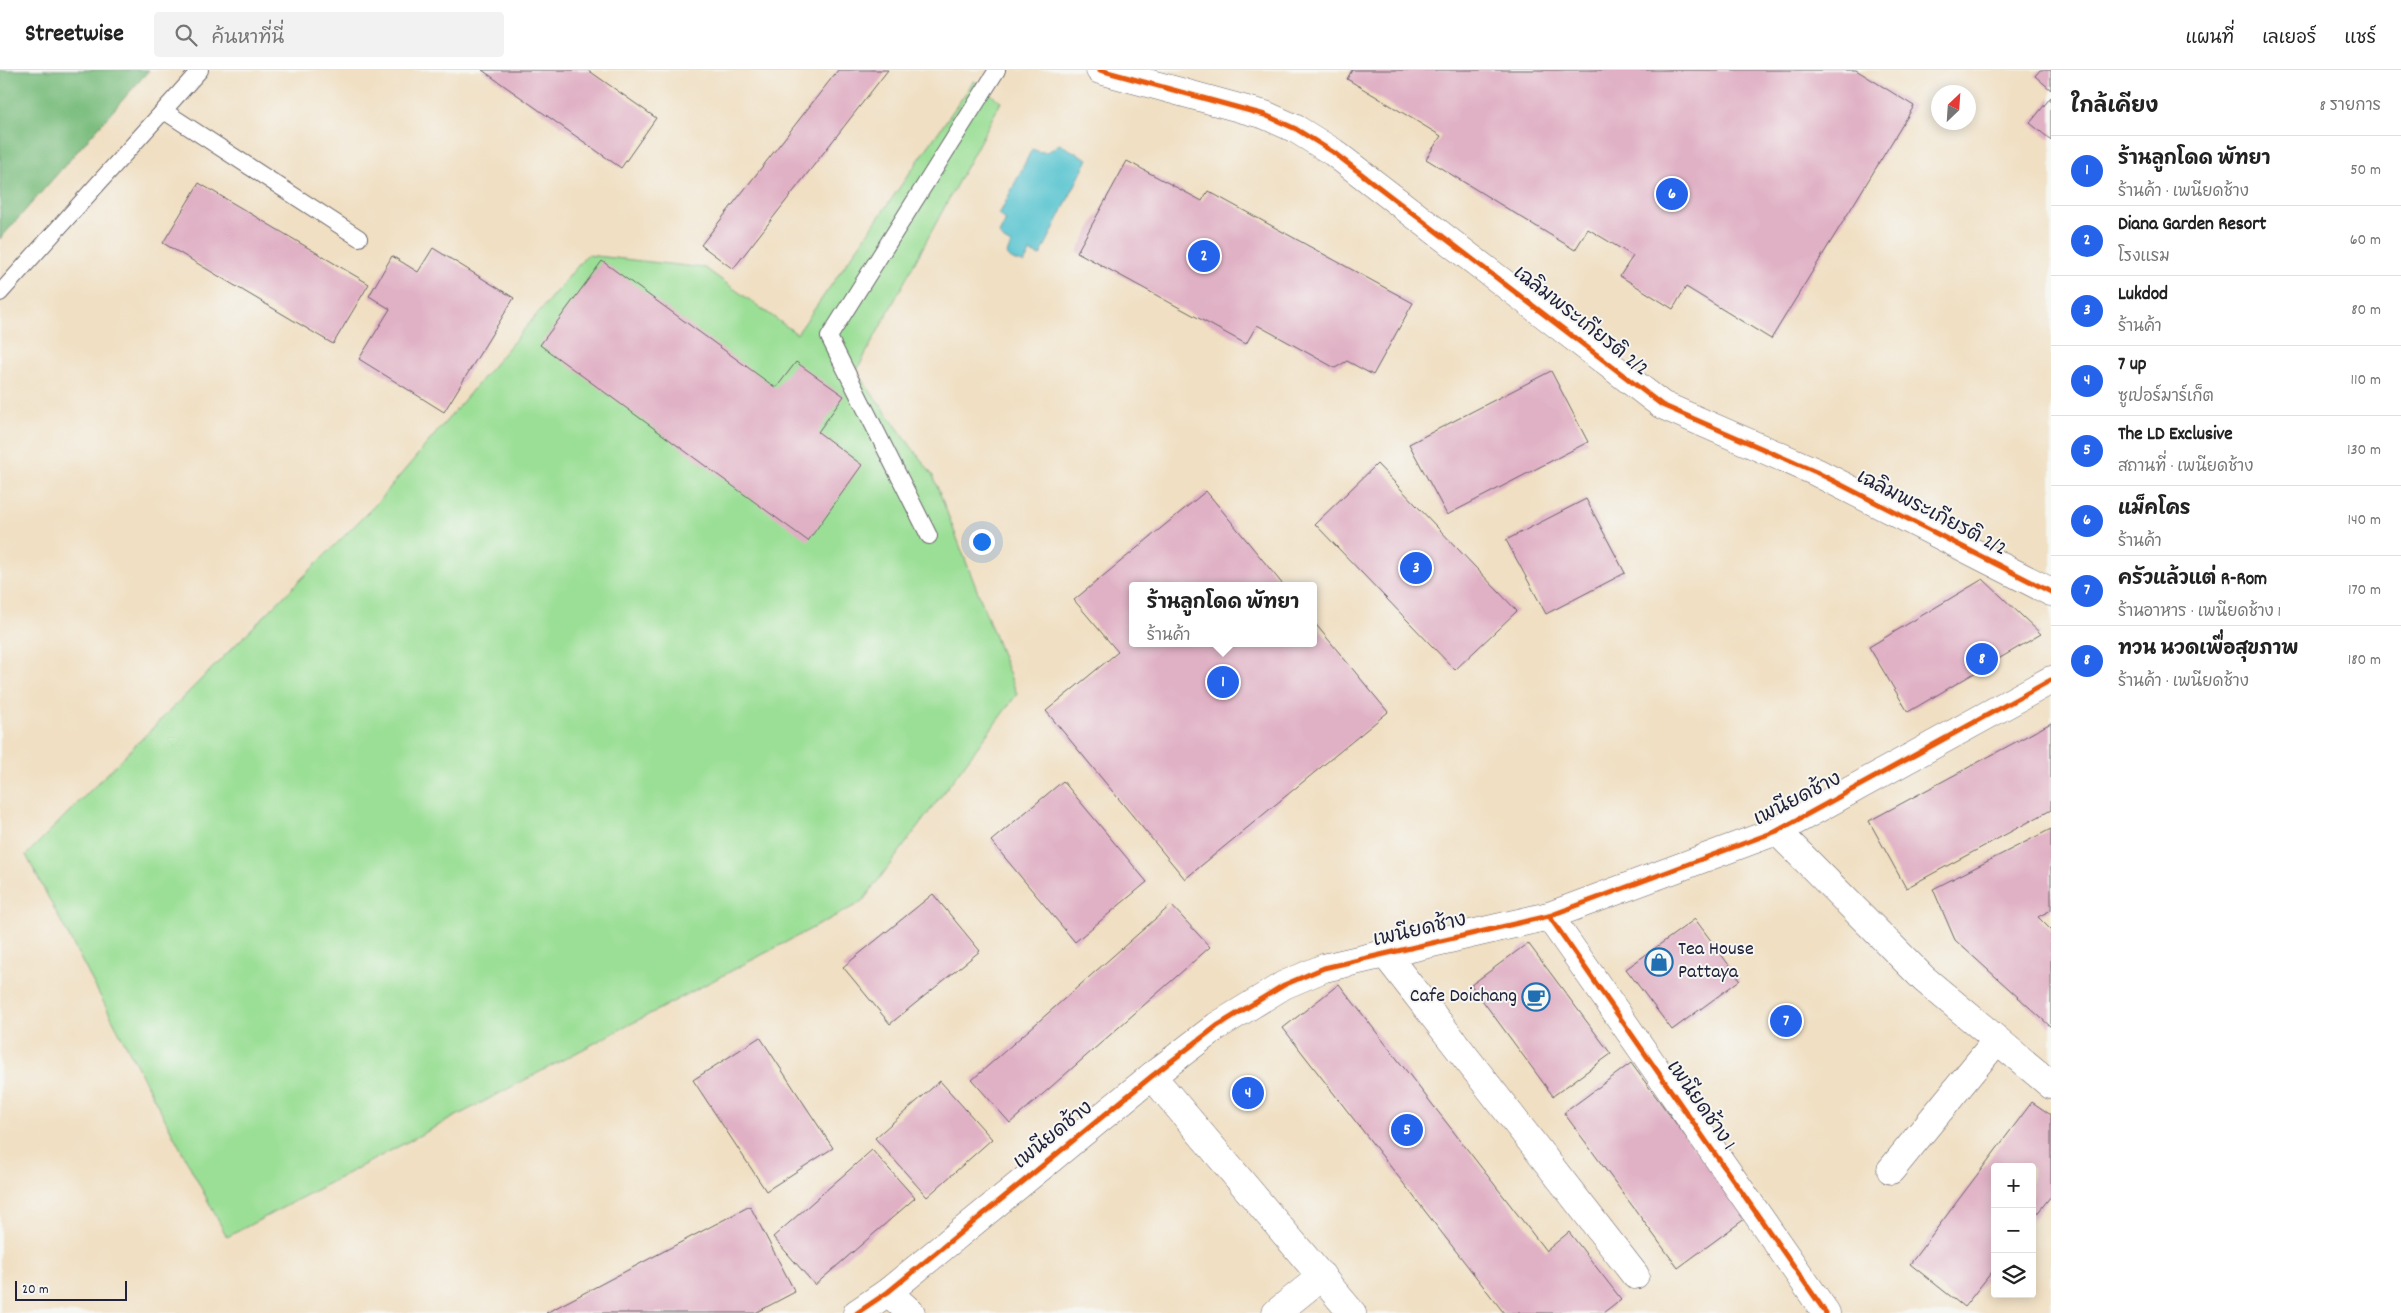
<!DOCTYPE html>
<html lang="th">
<head>
<meta charset="utf-8">
<style>
  body { margin:0; font-family:Dekko,"Playpen Sans Thai",sans-serif; background:#f2f2f2; color:#222 }
  .controls { position:absolute; right:15px; bottom:15px; display:grid; overflow:hidden; border-radius:5px; box-shadow:0 2px 12px #0003 }
  .controls button { width:45px; height:45px; display:grid; place-items:center; padding:0; border:0; border-bottom:1px solid #e0e0e0; background:#fff; color:#222; font:25px sans-serif }
  .compass { position:absolute; left:1931px; top:15px; width:45px; height:45px; border-radius:50%; background:#fff; box-shadow:0 2px 12px #0003; rotate:25deg }
  .scale { position:absolute; left:15px; bottom:12px; width:112px; box-sizing:border-box; padding-left:5px; border:2px solid #22223b; border-top:0; font-size:14px; line-height:18px; white-space:nowrap; color:#22223b; -webkit-text-stroke:4px #f6f6f2; paint-order:stroke }
  .you { position:absolute; left:981px; top:471px; width:18px; height:18px; margin:-12px; border:4px solid #fff; border-radius:50%; background:#1a73e8; box-shadow:0 0 0 8px #1a73e833 }
  .badge { display:grid; place-items:center; width:32px; height:32px; border-radius:50%; background:#2563eb; color:#fff; font-size:16px; font-weight:700 }
  .pin { position:absolute; translate:-50% -50%; border:2px solid #fff; box-shadow:0 1px 5px #0006 }
  .popup { position:absolute; left:1129px; top:512px; width:188px; height:65px; box-sizing:border-box; display:grid; place-content:center; border-radius:5px; background:#fff; filter:drop-shadow(0 1px 4px #0005); font-size:16px; white-space:nowrap; color:#767676 }
  .popup b { font-size:19px; color:#222 }
  .popup::after { content:''; position:absolute; left:50%; top:100%; margin-left:-10px; border:10px solid transparent; border-top-color:#fff }
  .list { margin:0; padding:0; list-style:none }
  h2 { display:flex; justify-content:space-between; align-items:center; height:65px; margin:0; padding:0 20px; font-size:21px }
  h2 small { font-size:16px; font-weight:400; color:#767676 }
  .list li { display:grid; grid-template-columns:32px 1fr auto; gap:15px; align-items:center; box-sizing:border-box; height:70px; padding:0 20px; border-top:1px solid #e0e0e0 }
  .list b { display:block; font-size:19px; white-space:nowrap }
  .list p { margin:0; font-size:16px; white-space:nowrap; color:#767676 }
  .list em { font-size:16px; font-style:normal; color:#767676 }
  .icon { flex:none; width:28px; height:28px; fill:none; stroke:currentColor; stroke-width:2; stroke-linecap:round; stroke-linejoin:round }
  .map { position:relative; flex:none; width:2051px; height:1243px; overflow:hidden }
  header { display:flex; align-items:center; gap:30px; box-sizing:border-box; height:70px; padding:0 25px; background:#fff; border-bottom:1px solid #e0e0e0 }
  header strong { font-size:24px }
  nav { display:flex; gap:28px; margin-inline-start:auto; font-size:18px }
  .search { width:350px; height:45px; background:#f2f2f2; display:flex; align-items:center; gap:12px; box-sizing:border-box; padding:0 18px; border-radius:5px; color:#767676; font-size:19px }
  main { display:flex }
  aside { flex:1; background:#fff }
  .map>svg:first-child { display:block }
</style>
</head>
<body>
<header>
<strong>Streetwise</strong>
<div class="search"><svg class="icon" aria-label="search" viewBox="0 0 24 24"><circle cx="10" cy="10" r="6"/><path d="M15 15l6 6"/></svg>ค้นหาที่นี่</div>
<nav><a>แผนที่</a><a>เลเยอร์</a><a>แชร์</a></nav>
</header>
<main>
<div class="map">
<svg width="2051" height="1243" viewBox="0 0 2051 1243">
  <rect width="100%" height="100%" fill="#f6f6f2"/>
  <filter id="ink" filterUnits="userSpaceOnUse"><feTurbulence type="fractalNoise" baseFrequency=".02" numOctaves="2"/><feDisplacementMap in="SourceGraphic" scale="10" xChannelSelector="R" yChannelSelector="G"/><feConvolveMatrix kernelMatrix="1 2 1 2 8 2 1 2 1" color-interpolation-filters="sRGB"/></filter>
  <filter id="wash" filterUnits="userSpaceOnUse"><feTurbulence type="fractalNoise" baseFrequency=".0096" numOctaves="4" result="noise"/><feDisplacementMap in="SourceGraphic" scale="20" xChannelSelector="R" yChannelSelector="G"/><feGaussianBlur stdDeviation="1.12" result="paint"/><feColorMatrix in="noise" values="0 0 0 0 0 0 0 0 0 0 0 0 0 0 0 0 0 1.4 0 .05"/><feComposite in="paint" operator="in"/></filter>
  <g filter="url(#wash)">
    <rect width="100%" height="100%" fill="#f0dfc2"/>
    <path fill="#9bdf96" stroke="#5e8068" d="M974,11L1001,32L856,302L933,406L1017,624L862,832L227,1167L26,785L375,435L587,185L705,198L797,264Z"/>
    <path fill="#7cbe7f" stroke="#4f705d" d="M0,0H149L0,169Z"/>
    <path fill="#58c4d0" stroke="#3d7386" d="M1059,74L1088,89L1040,186L1030,182L1024,193C1017,192 1010,190 1007,184L1011,174L1004,170L999,164L1006,150L999,145L1032,79C1044,84 1049,83 1059,74Z"/>
    <g id="blocks">
      <g fill="#e0b0c4">
        <path d="M482,0H588L656,48L621,98Z"/>
        <path d="M838,0H888L733,199L701,175Z"/>
        <path d="M1352,0H1856L1914,36L1771,269L1686,217L1673,239L1620,206L1633,186L1588,159L1575,180L1426,89L1441,66L1347,9Z"/>
        <path d="M2040,0H2051V20L2035,6Z"/>
        <path d="M2051,27V70L2030,53Z"/>
        <path d="M1127,91L1202,131L1208,121L1413,233L1373,305L1347,291L1335,298L1257,255L1246,274L1077,182Z"/>
        <path d="M199,113L369,214L333,274L163,173Z"/>
        <path d="M433,178L514,228L444,342L359,289L390,239L369,226L392,186L418,202Z"/>
        <path d="M602,191L776,318L796,292L844,326L818,362L862,395L808,471L540,275Z"/>
        <path d="M1551,301L1588,372L1447,445L1409,374Z"/>
        <path d="M1377,394L1517,541L1455,600L1315,454Z"/>
        <path d="M1206,421L1284,516H1133V573H1313V551L1388,642L1185,809L1046,641L1118,582L1074,530Z"/>
        <path d="M1586,429L1625,503L1546,544L1506,470Z"/>
        <path d="M1983,509L2041,564L1908,642L1869,577Z"/>
        <path d="M2051,653V740L1906,818L1869,751Z"/>
        <path d="M1063,711L1147,812L1075,872L991,771Z"/>
        <path d="M2051,759V840L2038,847L2051,860V957L1955,870L1933,819Z"/>
        <path d="M933,824L980,881L890,954L843,897Z"/>
        <path d="M1171,835L1210,877L1010,1053L972,1010Z"/>
        <path d="M1695,849L1740,910L1672,960L1626,899Z"/>
        <path d="M1528,873L1611,984L1553,1026L1471,915Z"/>
        <path d="M1339,914L1546,1181L1569,1162L1621,1229L1603,1243H1504L1283,958Z"/>
        <path d="M760,967L833,1078L766,1121L693,1010Z"/>
        <path d="M1631,993L1746,1148L1678,1198L1564,1043Z"/>
        <path d="M940,1011L992,1069L927,1127L875,1068Z"/>
        <path d="M2032,1032L2051,1045V1126L2032,1150V1097H1995V1198L1964,1237L1910,1194Z"/>
        <path d="M872,1080L915,1128L815,1215L773,1167Z"/>
        <path d="M750,1136L795,1222L755,1243H546Z"/>
      </g>
    </g>
  </g>
  <g filter="url(#ink)">
    <use href="#blocks" fill-opacity="0" stroke="#6a646a" stroke-width="1"/>
    <g fill="none" stroke-linecap="round" stroke-linejoin="round">
      <g stroke="#6a646a" stroke-width="18">
        <g id="lane">
          <path d="M164,41L359,168"/>
          <path d="M0,223L200,0"/>
          <path d="M929,466L829,267L997,0"/>
        </g>
      </g>
      <g stroke="#6a646a" stroke-width="29">
        <g id="street">
          <path d="M1100,0L1265,45L1296,59L1333,82L1662,335L1816,402L2051,522"/>
          <path d="M1777,761L1924,909L2051,1015"/>
          <path d="M1549,846L1826,1243"/>
          <path d="M1386,885L1635,1205"/>
          <path d="M1152,1006L1352,1243"/>
          <path d="M1891,1100L1997,970"/>
          <path d="M888,1222L911,1243"/>
          <path d="M1276,1243L1322,1206"/>
        </g>
      </g>
      <g stroke="#6a646a" stroke-width="29">
        <path id="secondary" d="M857,1243L888,1222L1152,1006L1217,956L1284,915L1324,898L1549,846L1777,761L2051,610"/>
      </g>
      <use href="#lane" stroke="#fff" stroke-width="16"/>
      <use href="#street" stroke="#fff" stroke-width="28"/>
      <use href="#secondary" stroke="#fff" stroke-width="28"/>
      <g stroke="#f6f6f2" stroke-width="8">
        <g id="cycleway">
          <path d="M1100,0L1265,45L1296,59L1333,82L1662,335L1816,402L2051,522"/>
          <path d="M1549,846L1826,1243"/>
          <path d="M857,1243L888,1222L1152,1006L1217,956L1284,915L1324,898L1549,846L1777,761L2051,610"/>
        </g>
      </g>
      <use href="#cycleway" stroke="#e8590c" stroke-width="5"/>
    </g>
  </g>
  <defs>
    <g id="shop-ring" transform="scale(1.4375)"><circle r="9.5" fill="#f6f6f2" stroke="#1f6fb2" stroke-width="1.5"/><path d="M-5-2.5h2.3a2.7 3.5 0 0 1 5.4 0H5L5.5 6h-11ZM-1.5-2.5h3a1.5 2.3 0 0 0-3 0Z" fill="#1f6fb2"/></g>
    <g id="cafe-ring" transform="scale(1.4375)"><circle r="9.5" fill="#f6f6f2" stroke="#1f6fb2" stroke-width="1.5"/><path d="M-5.5-4.5H6V0H3Q3 3.5 0 3.5H-2.5Q-5.5 3.5-5.5 0ZM3-3.2v2h1.7v-2ZM-6 4.5H4V6H-6Z" fill="#1f6fb2"/></g>
  </defs>
  <g fill-rule="evenodd">
    <use href="#shop-ring" x="1659" y="892"/>
    <use href="#cafe-ring" x="1536" y="927"/>
  </g>
  <g text-anchor="middle" dominant-baseline="central" stroke-width="4" stroke-linejoin="round" paint-order="stroke">
    <g font-size="20" fill="#22223b" stroke="#f6f6f2">
      <text transform="translate(1580 252) rotate(38)">เฉลิมพระเกียรติ 2/2</text>
      <text transform="translate(1931 444) rotate(27)">เฉลิมพระเกียรติ 2/2</text>
      <text transform="translate(1798 730) rotate(-27)">เพนียดช้าง</text>
      <text transform="translate(1420 861) rotate(-13)">เพนียดช้าง</text>
      <text transform="translate(1700 1036) rotate(55)">เพนียดช้าง 1</text>
      <text transform="translate(1054 1066) rotate(-39)">เพนียดช้าง</text>
    </g>
    <g font-size="20" fill="#22223b" stroke="#f6f6f2" text-anchor="start">
      <text x="1678" y="880">Tea House<tspan x="1678" dy="23">Pattaya</tspan></text>
      <text x="1517" y="927" text-anchor="end">Cafe Doichang</text>
    </g>
  </g>
</svg>
<div class="controls">
<button>+</button>
<button>−</button>
<button><svg class="icon" aria-label="layers" viewBox="0 0 24 24"><path d="M12 4l9 5-9 5-9-5zM3 14l9 5 9-5"/></svg></button>
</div>
<svg class="compass" viewBox="-18 -18 36 36"><path d="M0-13l5 13h-10z" fill="#e53935"/><path d="M0 13l5-13h-10z" fill="#767676"/></svg>
<div class="scale">20 m</div>
<div class="you"></div>
<div class="pin badge" style="left:1223px;top:612px">1</div>
<div class="popup"><b>ร้านลูกโดด พัทยา</b>ร้านค้า</div>
<div class="pin badge" style="left:1204px;top:186px">2</div>
<div class="pin badge" style="left:1416px;top:498px">3</div>
<div class="pin badge" style="left:1248px;top:1023px">4</div>
<div class="pin badge" style="left:1407px;top:1060px">5</div>
<div class="pin badge" style="left:1672px;top:124px">6</div>
<div class="pin badge" style="left:1786px;top:951px">7</div>
<div class="pin badge" style="left:1982px;top:589px">8</div>
</div>
<aside>
<h2>ใกล้เคียง<small>8 รายการ</small></h2>
<ul class="list">
<li><span class="badge">1</span><div><b>ร้านลูกโดด พัทยา</b><p>ร้านค้า · เพนียดช้าง</p></div><em>50 m</em></li>
<li><span class="badge">2</span><div><b>Diana Garden Resort</b><p>โรงแรม</p></div><em>60 m</em></li>
<li><span class="badge">3</span><div><b>Lukdod</b><p>ร้านค้า</p></div><em>80 m</em></li>
<li><span class="badge">4</span><div><b>7 up</b><p>ซูเปอร์มาร์เก็ต</p></div><em>110 m</em></li>
<li><span class="badge">5</span><div><b>The LD Exclusive</b><p>สถานที่ · เพนียดช้าง</p></div><em>130 m</em></li>
<li><span class="badge">6</span><div><b>แม็คโคร</b><p>ร้านค้า</p></div><em>140 m</em></li>
<li><span class="badge">7</span><div><b>ครัวแล้วแต่ R-Rom</b><p>ร้านอาหาร · เพนียดช้าง 1</p></div><em>170 m</em></li>
<li><span class="badge">8</span><div><b>ทวน นวดเพื่อสุขภาพ</b><p>ร้านค้า · เพนียดช้าง</p></div><em>180 m</em></li>
</ul>
</aside>
</main>
</body>
</html>
